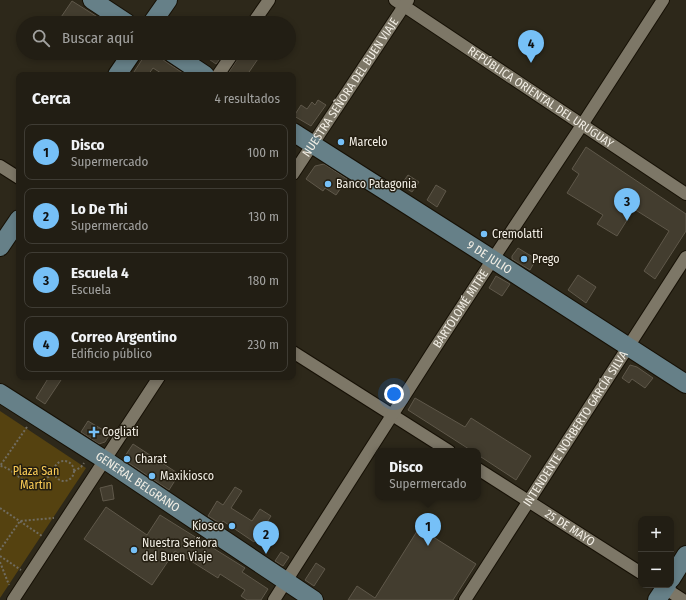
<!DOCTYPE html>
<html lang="es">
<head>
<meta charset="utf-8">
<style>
  body { margin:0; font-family:"Fira Sans Condensed",sans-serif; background:#2a271d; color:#f1f3f6 }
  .controls { position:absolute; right:12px; bottom:12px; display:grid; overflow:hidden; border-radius:8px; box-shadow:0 2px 6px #0003 }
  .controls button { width:36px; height:36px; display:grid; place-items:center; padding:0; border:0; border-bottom:1px solid #3f3c34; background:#221e14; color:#f1f3f6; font:20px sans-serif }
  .you { position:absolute; left:394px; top:394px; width:14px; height:14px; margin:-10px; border:3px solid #fff; border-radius:50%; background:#1a73e8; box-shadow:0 0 0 6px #1a73e833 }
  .badge { display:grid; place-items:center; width:26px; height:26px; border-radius:50%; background:#76c0f7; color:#111; font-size:13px; font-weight:700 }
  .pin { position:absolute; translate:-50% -33px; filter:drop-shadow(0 1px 2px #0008) }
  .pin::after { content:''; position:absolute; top:21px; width:14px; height:12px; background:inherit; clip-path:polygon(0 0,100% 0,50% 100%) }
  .popup { position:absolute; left:375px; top:448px; width:106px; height:52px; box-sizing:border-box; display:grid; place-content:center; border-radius:8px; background:#221e14; filter:drop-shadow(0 1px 3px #0005); font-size:13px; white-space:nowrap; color:#a2a2a0 }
  .popup b { font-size:15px; color:#f1f3f6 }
  .popup::after { content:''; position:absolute; left:50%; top:100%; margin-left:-8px; border:8px solid transparent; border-top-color:#221e14 }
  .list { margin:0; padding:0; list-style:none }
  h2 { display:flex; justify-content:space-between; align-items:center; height:52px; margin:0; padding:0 16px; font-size:17px }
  h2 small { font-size:13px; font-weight:400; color:#a2a2a0 }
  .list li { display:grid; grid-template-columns:26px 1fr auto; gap:12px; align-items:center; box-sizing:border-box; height:56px; margin:0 8px 8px; padding:0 8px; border:1px solid #3f3c34; border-radius:8px }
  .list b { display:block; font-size:15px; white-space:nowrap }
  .list p { margin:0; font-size:13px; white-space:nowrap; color:#a2a2a0 }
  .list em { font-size:13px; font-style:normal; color:#a2a2a0 }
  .icon { flex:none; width:22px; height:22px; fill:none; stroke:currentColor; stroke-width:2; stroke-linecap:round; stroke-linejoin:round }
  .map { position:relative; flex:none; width:686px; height:600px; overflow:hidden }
  .search { position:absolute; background:#221e14; box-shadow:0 2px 6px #0003; left:16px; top:16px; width:280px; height:44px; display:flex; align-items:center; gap:10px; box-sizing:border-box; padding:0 14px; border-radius:22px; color:#a2a2a0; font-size:15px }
  .panel { position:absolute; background:#221e14; box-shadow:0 2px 6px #0003; left:16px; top:72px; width:280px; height:308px; border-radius:8px }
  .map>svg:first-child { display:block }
</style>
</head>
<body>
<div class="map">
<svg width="686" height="600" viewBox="0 0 686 600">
  <rect width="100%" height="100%" fill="#2d281a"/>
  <path fill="#554210" d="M0,411L86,468L0,598Z"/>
  <g fill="#433d2f" stroke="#5f584a">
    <path d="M72,1L88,11L107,23H57Z"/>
    <path d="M200,53H220L223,55L216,64Z"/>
    <path d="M240,53H262L247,75H227L239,57Z"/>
    <path d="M155,54L166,62L186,75H164L153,68L148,75H132L145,55Z"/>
    <path d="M318,100L326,105L311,126L294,116L301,105L307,109L312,102L315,105Z"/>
    <path d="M586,147L686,214V231L655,279L644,271L669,231L634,209L617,236L597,224L603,215L567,193L579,174L572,169Z"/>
    <path d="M324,164L347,179L336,195L325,188L323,191L306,179L315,166Z"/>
    <path d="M408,175L419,182L412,192L401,185Z"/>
    <path d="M436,185L446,191L437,207L427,200Z"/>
    <path d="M518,248L536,259L530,270L512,259V256Z"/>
    <path d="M578,275L596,287L586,303L568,290Z"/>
    <path d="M496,276L510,284L502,296L489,288Z"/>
    <path d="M630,365L637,367L653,378L645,388L632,379L629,383L622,378Z"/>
    <path d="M49,377H63L45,404L36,398Z"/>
    <path d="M415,398L465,427L471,418L531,456L516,480L478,455V451H472L408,410Z"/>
    <path d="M88,421L110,434L105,442L99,444L81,432Z"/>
    <path d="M133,444L179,474L169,490L123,459Z"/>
    <path d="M112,485L114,499L103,501L100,488Z"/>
    <path d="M235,487L242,491L231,508L252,521L260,509L271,516L254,542L223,521L221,524L208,516L217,501L223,505Z"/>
    <path d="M106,507L147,535L160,515L245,568L242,572L268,589L261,600H247L241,596L245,590L220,574L218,578L175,551L152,585L84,539Z"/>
    <path d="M419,528L476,564L453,600H348L357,586L375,598Z"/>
    <path d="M281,552L289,557L283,566L275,561Z"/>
    <path d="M316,563L325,569L314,586L305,580Z"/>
  </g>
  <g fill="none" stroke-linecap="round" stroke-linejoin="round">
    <g stroke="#161005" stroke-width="14">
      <g id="street">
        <path id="s1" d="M395,0L686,194"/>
        <path d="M253,23L269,0"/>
        <path d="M218,75L233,53"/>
        <path d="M0,166L19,178"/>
        <path id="s2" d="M293,174L408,0"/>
        <path d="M293,352L449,451"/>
        <path id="s3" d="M478,469L641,573"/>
        <path d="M660,585L683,600"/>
        <path d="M13,600L159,377"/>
        <path id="s4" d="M274,600L435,348L493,259L582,125L663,0"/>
        <path id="s5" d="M465,600L686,257"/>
      </g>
    </g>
    <g stroke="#161005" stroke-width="20">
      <g id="secondary">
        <path d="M92,0L127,23"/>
        <path d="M152,23L168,0"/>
        <path d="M172,53L205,75"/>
        <path d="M117,75L132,53"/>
        <path id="s6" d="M293,132L475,248L686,384"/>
        <path d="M0,247L19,219"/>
        <path id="s7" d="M0,393L105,460L314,600"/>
        <path d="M671,579L686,555"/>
        <path d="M657,600L667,585"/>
      </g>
    </g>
    <g stroke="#706c60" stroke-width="2" stroke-dasharray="2 2" stroke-linecap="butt">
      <path d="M27,427L0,466C14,468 22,486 37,482C43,481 49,476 54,474"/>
      <circle cx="64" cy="471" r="10"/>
      <path d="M74,471L81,467L84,463"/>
      <path d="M0,508L42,536"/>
      <path d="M0,550L20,521L54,518"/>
      <path d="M0,556L21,570"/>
      <path d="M0,562L9,585"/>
    </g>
    <use href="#street" stroke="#7d7767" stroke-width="12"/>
    <use href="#secondary" stroke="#668088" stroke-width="18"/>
  </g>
  <g fill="#76c0f7" stroke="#241e11" stroke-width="1.5">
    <circle cx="341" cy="142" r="4"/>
    <circle cx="328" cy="184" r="4"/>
    <circle cx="484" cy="234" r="4"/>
    <circle cx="524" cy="259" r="4"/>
    <path d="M92 426h4v4h4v4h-4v4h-4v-4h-4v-4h4z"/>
    <circle cx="127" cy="459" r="4"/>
    <circle cx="152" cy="476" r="4"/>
    <circle cx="232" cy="526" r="4"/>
    <circle cx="134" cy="550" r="4"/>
  </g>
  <g text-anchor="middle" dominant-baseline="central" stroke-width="3" stroke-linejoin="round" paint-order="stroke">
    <g font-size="12" fill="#f2eee5" stroke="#241e11">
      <text stroke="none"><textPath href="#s2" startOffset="104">NUESTRA SEÑORA DEL BUEN VIAJE</textPath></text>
      <text stroke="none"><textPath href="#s1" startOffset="175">REPÚBLICA ORIENTAL DEL URUGUAY</textPath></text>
      <text stroke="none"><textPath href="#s6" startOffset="233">9 DE JULIO</textPath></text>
      <text stroke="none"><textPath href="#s4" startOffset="346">BARTOLOMÉ MITRE</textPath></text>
      <text stroke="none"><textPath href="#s5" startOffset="204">INTENDENTE NORBERTO GARCÍA SILVA</textPath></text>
      <text stroke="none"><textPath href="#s7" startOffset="164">GENERAL BELGRANO</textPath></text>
      <text stroke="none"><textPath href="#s3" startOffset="109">25 DE MAYO</textPath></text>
    </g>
    <g font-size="12" fill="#f2eee5" stroke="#241e11" text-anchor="start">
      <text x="349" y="142">Marcelo</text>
      <text x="336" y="184">Banco Patagonia</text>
      <text x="492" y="234">Cremolatti</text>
      <text x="532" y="259">Prego</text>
      <text x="102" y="432">Cogliati</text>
      <text x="135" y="459">Charat</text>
      <text x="160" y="476">Maxikiosco</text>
      <text x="224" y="526" text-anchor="end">Kiosco</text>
      <text x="142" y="543">Nuestra Señora<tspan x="142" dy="14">del Buen Viaje</tspan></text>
    </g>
    <g font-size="12" fill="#fbcc56" stroke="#241e11">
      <text x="36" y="471">Plaza San<tspan x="36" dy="14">Martín</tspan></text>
    </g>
  </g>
</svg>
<div class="controls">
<button>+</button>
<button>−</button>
</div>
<div class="you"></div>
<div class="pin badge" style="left:428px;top:546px">1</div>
<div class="popup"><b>Disco</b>Supermercado</div>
<div class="pin badge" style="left:266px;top:554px">2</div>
<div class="pin badge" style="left:627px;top:221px">3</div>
<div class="pin badge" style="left:531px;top:63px">4</div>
<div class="search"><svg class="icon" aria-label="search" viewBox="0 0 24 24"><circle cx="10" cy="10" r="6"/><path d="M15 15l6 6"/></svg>Buscar aquí</div>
<section class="panel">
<h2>Cerca<small>4 resultados</small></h2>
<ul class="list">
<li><span class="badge">1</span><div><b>Disco</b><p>Supermercado</p></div><em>100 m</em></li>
<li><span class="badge">2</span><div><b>Lo De Thi</b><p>Supermercado</p></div><em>130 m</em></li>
<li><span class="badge">3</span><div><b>Escuela 4</b><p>Escuela</p></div><em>180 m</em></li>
<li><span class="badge">4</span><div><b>Correo Argentino</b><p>Edificio público</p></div><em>230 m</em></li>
</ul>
</section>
</div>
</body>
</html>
